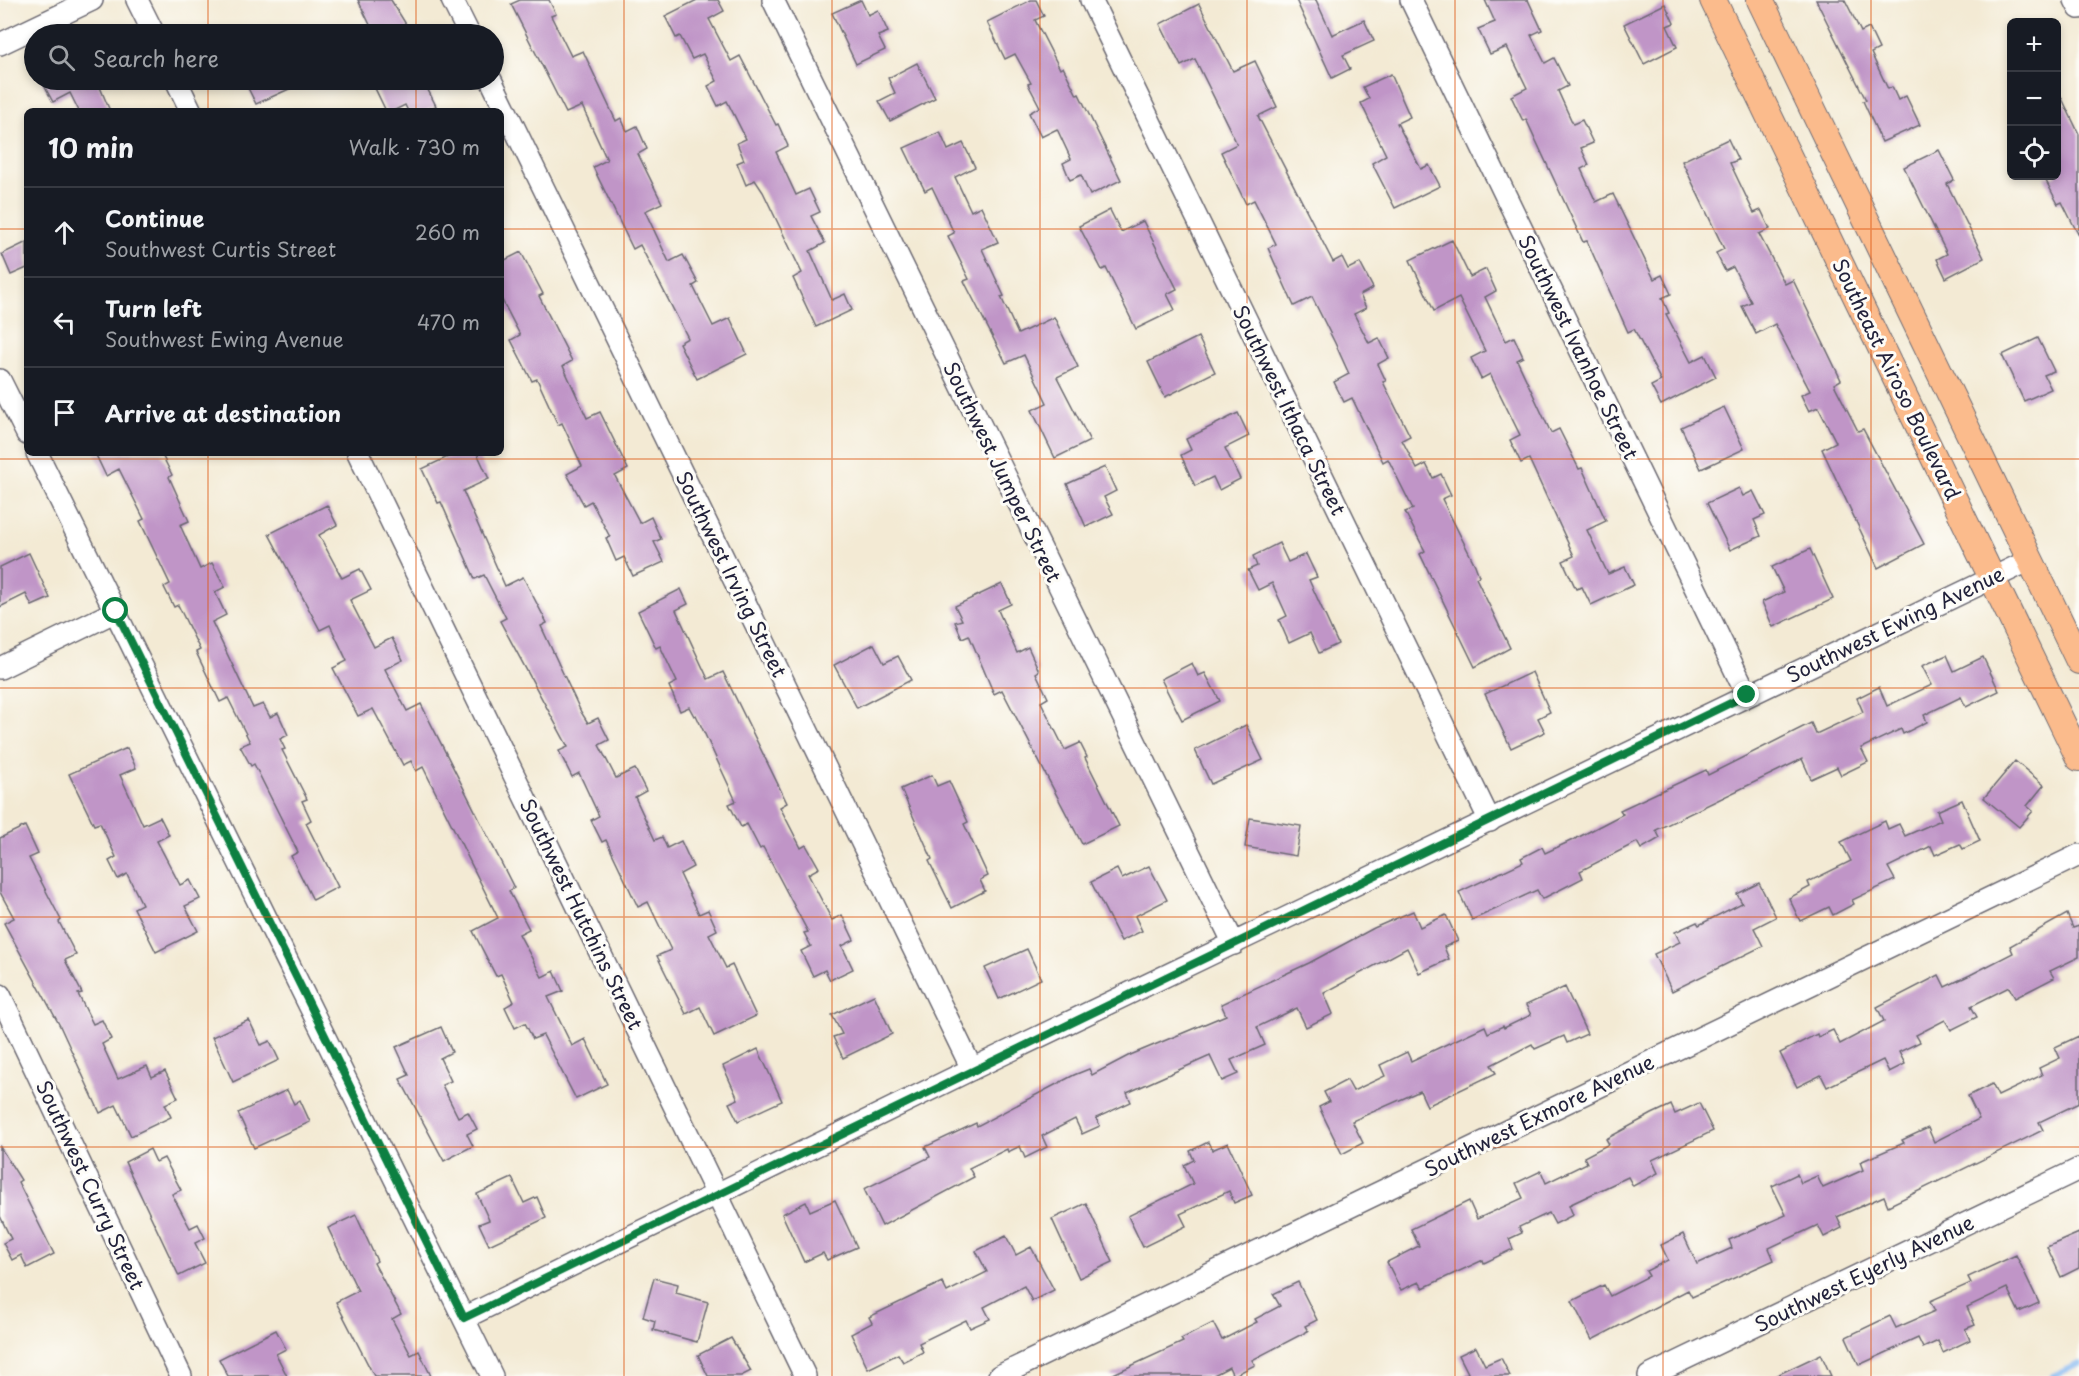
<!DOCTYPE html>
<html lang="en">
<head>
<meta charset="utf-8">
<style>
  body { margin:0; font-family:"Playpen Sans",sans-serif; background:#242831; color:#f1f3f6 }
  .controls { position:absolute; right:18px; top:18px; display:grid; overflow:hidden; border-radius:9px; box-shadow:0 3px 9px #0003 }
  .controls button { width:54px; height:54px; display:grid; place-items:center; padding:0; border:0; border-bottom:2px solid #363941; background:#171b24; color:#f1f3f6; font:30px sans-serif }
  .stop { position:absolute; width:18px; height:18px; margin:-14px; border:4px solid #0b8043; border-radius:50%; background:#fff }
  .stop.end { background:#0b8043; border-color:#fff; box-shadow:0 2px 6px #0008 }
  .list { margin:0; padding:0; list-style:none }
  h2 { display:flex; justify-content:space-between; align-items:center; height:78px; margin:0; padding:0 24px; font-size:26px }
  h2 small { font-size:20px; font-weight:400; color:#9ea1a6 }
  .list li { display:grid; grid-template-columns:39px 1fr auto; gap:18px; align-items:center; box-sizing:border-box; height:90px; padding:0 24px; border-top:2px solid #363941 }
  .list b { display:block; font-size:22px; white-space:nowrap }
  .list p { margin:0; font-size:20px; white-space:nowrap; color:#9ea1a6 }
  .list em { font-size:20px; font-style:normal; color:#9ea1a6 }
  .icon { flex:none; width:33px; height:33px; fill:none; stroke:currentColor; stroke-width:2; stroke-linecap:round; stroke-linejoin:round }
  .map { position:relative; flex:none; width:2079px; height:1376px; overflow:hidden }
  .search { position:absolute; background:#171b24; box-shadow:0 3px 9px #0003; left:24px; top:24px; width:480px; height:66px; display:flex; align-items:center; gap:15px; box-sizing:border-box; padding:0 21px; border-radius:33px; color:#9ea1a6; font-size:22px }
  .panel { position:absolute; background:#171b24; box-shadow:0 3px 9px #0003; left:24px; top:108px; width:480px; height:348px; border-radius:9px }
  .map>svg:first-child { display:block }
</style>
</head>
<body>
<div class="map">
<svg width="2079" height="1376" viewBox="0 0 2079 1376">
  <rect width="100%" height="100%" fill="#fdfcf7"/>
  <filter id="ink" filterUnits="userSpaceOnUse"><feTurbulence type="fractalNoise" baseFrequency=".0167" numOctaves="2"/><feDisplacementMap in="SourceGraphic" scale="12" xChannelSelector="R" yChannelSelector="G"/><feConvolveMatrix kernelMatrix="1 2 1 2 8 2 1 2 1" color-interpolation-filters="sRGB"/></filter>
  <filter id="wash" filterUnits="userSpaceOnUse"><feTurbulence type="fractalNoise" baseFrequency=".008" numOctaves="4" result="noise"/><feDisplacementMap in="SourceGraphic" scale="24" xChannelSelector="R" yChannelSelector="G"/><feGaussianBlur stdDeviation="1.35" result="paint"/><feColorMatrix in="noise" values="0 0 0 0 0 0 0 0 0 0 0 0 0 0 0 0 0 1.4 0 .05"/><feComposite in="paint" operator="in"/></filter>
  <g filter="url(#wash)">
    <rect width="100%" height="100%" fill="#f3ead4"/>
    <g fill="none" stroke-linecap="round" stroke-linejoin="round">
      <path stroke="#83b7f1" stroke-width="6" d="M2053,1376L2079,1364"/>
    </g>
    <g id="blocks">
      <g fill="#c095c7">
        <path d="M358,0H391L412,34H367L373,31Z"/>
        <path d="M520,0H549L556,14L551,16L571,56L583,51L616,121L621,118L627,131L637,126L647,149L638,154L662,203L645,211L669,262L683,255L698,283L693,286L713,326L730,318L747,354L697,379L679,343L688,338L640,245L633,249L593,167L607,160L582,106L566,113L511,4Z"/>
        <path d="M697,0H718L724,11L709,19L731,61L740,56L776,125L778,124L788,146L776,152L796,195L809,189L820,212L811,216L825,243L810,251L832,300L845,294L852,310L816,327L793,278L802,273L763,192L755,180L746,185L737,163L744,160L737,143L746,139L727,101L718,106L708,86L717,81L703,54L692,59L680,36L676,38L665,16Z"/>
        <path d="M861,0L868,15L878,10L888,32L878,36L885,50L856,64L832,13Z"/>
        <path d="M1031,0H1036L1044,16L1035,20L1060,69L1063,67L1077,95L1079,94L1121,180L1090,195L1081,175L1070,180L1063,163L1071,159L1057,129L1041,137L1029,113L1040,107L1028,84L1031,83L1015,54L1005,59L987,22Z"/>
        <path d="M1296,0H1316L1332,35L1364,20L1374,41L1343,55L1350,69L1332,78Z"/>
        <path d="M1485,0H1528L1542,30L1531,35L1545,63L1554,58L1568,86L1558,91L1573,124L1582,120L1593,143L1581,148L1589,165L1581,169L1596,202L1613,194L1654,279L1662,275L1671,294L1662,298L1669,313L1666,314L1691,362L1705,355L1716,377L1661,405L1651,386L1661,381L1634,329L1628,332L1587,241L1583,242L1526,119L1523,121L1511,96L1527,88L1507,47L1490,54L1478,29L1495,22Z"/>
        <path d="M1816,0H1845L1861,32L1869,28L1879,49L1871,53L1888,89L1892,87L1898,100L1906,96L1920,125L1882,142L1863,101L1866,100Z"/>
        <path d="M1199,4L1233,71L1255,61L1277,107L1258,116L1333,262L1342,257L1348,269L1360,263L1373,288L1360,295L1366,308L1354,314L1369,343L1379,338L1389,358L1378,364L1386,381L1383,382L1410,436L1402,440L1417,469L1426,464L1433,478L1441,474L1451,495L1442,499L1475,565L1479,576L1476,578L1510,648L1475,667L1420,554L1425,551L1405,512L1413,509L1388,459L1383,462L1352,398L1344,402L1334,382L1349,374L1335,343L1312,297L1294,306L1268,248L1276,244L1254,200L1246,204L1221,152L1237,144L1195,59L1181,66L1160,24Z"/>
        <path d="M1665,4L1674,23L1667,26L1677,47L1644,64L1624,24Z"/>
        <path d="M917,63L935,98L890,121L879,101L895,93L888,78Z"/>
        <path d="M1391,74L1410,117L1397,123L1421,169L1429,165L1440,186L1395,208L1372,163L1386,155L1361,103L1369,99L1363,87Z"/>
        <path d="M41,80H97L110,111H79L70,93L53,102Z"/>
        <path d="M244,80H309L256,104Z"/>
        <path d="M371,80H423L436,106L425,111H408L405,105L393,111H386Z"/>
        <path d="M2056,86L2079,134V236L2062,202L2058,204L2044,177L2056,176Z"/>
        <path d="M940,132L948,150L963,143L975,167L955,177L971,211L981,206L998,242L982,249L1004,296L1001,297L1018,334L1054,317L1078,367L1057,377L1090,441L1055,458L1032,410L1047,403L1024,355L1006,363L964,281L969,279L948,236L954,233L932,187L925,191L904,148Z"/>
        <path d="M1728,139L1738,160L1730,163L1754,213L1761,210L1770,229L1759,234L1785,284L1793,280L1841,380L1834,384L1858,431L1863,429L1924,544L1878,568L1822,449L1836,442L1818,407L1809,411L1801,395L1810,391L1775,324L1756,334L1742,306L1751,302L1733,267L1725,271L1716,253L1724,249L1682,161Z"/>
        <path d="M1939,150L1954,180L1947,184L1984,258L1946,278L1937,259L1947,254L1904,167Z"/>
        <path d="M1110,210L1121,232L1143,221L1177,289L1167,294L1175,310L1136,329L1106,268L1102,270L1079,226Z"/>
        <path d="M1452,240L1470,277L1486,269L1496,291L1485,297L1506,341L1514,337L1523,357L1517,360L1551,433L1559,429L1579,469L1582,468L1591,488L1606,521L1587,530L1608,574L1625,567L1634,585L1591,605L1582,587L1576,589L1563,561L1574,556L1529,459L1521,463L1510,440L1520,435L1490,374L1481,379L1471,358L1485,351L1459,298L1434,311L1410,260Z"/>
        <path d="M27,242V268L11,275L2,254Z"/>
        <path d="M521,252L543,294L539,296L572,361L563,366L587,418L600,412L628,469L615,476L640,523L651,517L661,539L654,542L664,562L633,576L624,557L616,561L606,538L610,537L591,501L584,505L567,474L582,466L562,423L558,425L537,379L532,381L511,340L520,335L501,298V262Z"/>
        <path d="M1198,337L1215,372L1165,397L1148,362Z"/>
        <path d="M2038,338L2054,371L2044,375L2051,389L2024,401L2002,355Z"/>
        <path d="M1724,407L1744,449L1701,469L1681,427Z"/>
        <path d="M1238,413L1249,436L1225,448L1240,479L1219,490L1213,477L1195,486L1181,455L1191,450L1186,439Z"/>
        <path d="M95,453H161L172,475L169,477L189,521L180,525L200,569L212,563L225,587L215,592L226,615L212,622L253,708L263,704L270,717L278,713L288,735L280,739L285,749L282,750L307,799L302,801L311,820L306,823L338,887L313,900L291,856L298,852L254,764L251,766L240,746L250,742L228,698L220,702L196,652L200,650L178,605L174,607L164,587L170,584L140,521L144,519L119,469L106,476Z"/>
        <path d="M456,453H477L489,479L463,491L505,586L523,577L547,623L541,626L581,712L588,723L598,718L609,740L599,745L616,778L635,769L646,791L635,797L655,840L662,837L667,848L681,841L693,867L680,874L699,914L708,910L717,930L709,934L726,968L732,965L756,1016L714,1036L700,1007L686,1014L657,956L671,950L648,902L638,907L606,840L602,842L591,820L599,816L579,773L572,777L559,751L568,747L500,621L506,618L484,575L475,579L441,502L438,503L422,469Z"/>
        <path d="M1105,467L1116,491L1104,497L1113,514L1086,527L1067,484Z"/>
        <path d="M1739,488L1743,496L1753,491L1765,515L1754,520L1761,536L1730,550L1707,503Z"/>
        <path d="M327,505L337,525L319,535L342,578L360,569L371,590L350,600L374,647L392,638L403,660L385,669L407,711L421,704L514,888L509,891L529,929L519,934L542,977L554,971L563,991L548,997L572,1046L585,1039L607,1084L576,1099L543,1035L533,1039L525,1023L515,1028L505,1007L514,1002L501,974L496,976L473,931L498,918L423,767L416,771L411,761L403,765L373,709L358,716L333,668L347,661L330,625L320,630L269,534Z"/>
        <path d="M1279,543L1288,562L1306,554L1317,577L1309,580L1338,644L1319,653L1310,633L1289,643L1279,620L1287,616L1272,583L1258,590L1248,570L1257,566L1253,556Z"/>
        <path d="M1810,549L1833,599L1773,627L1762,602L1784,592L1772,567Z"/>
        <path d="M29,553L50,598L32,606L26,594L0,607V567Z"/>
        <path d="M1002,584L1011,604L998,610L1017,653L1028,647L1039,671L1036,673L1048,698L1041,702L1065,750L1080,743L1087,757L1085,758L1119,826L1082,844L1002,690L994,694L969,635L962,638L955,622L962,620L955,606Z"/>
        <path d="M681,589L688,604L676,610L708,679L723,672L787,803L780,807L801,848L806,845L819,868L808,874L832,920L842,915L854,940L842,946L853,969L830,980L825,970L813,976L801,951L811,946L804,933L808,932L763,847L760,849L747,824L741,827L729,804L736,801L696,715L694,716L689,707L680,711L669,686L677,682L660,646L656,648L638,611Z"/>
        <path d="M874,644L884,663L898,656L911,680L857,708L834,665Z"/>
        <path d="M1947,655L1954,671L1983,657L1999,691L1966,707L1961,697L1924,715L1927,722L1903,734L1901,729L1861,748L1868,762L1841,775L1837,767L1811,779L1802,759L1656,830L1660,838L1641,849L1637,842L1580,871L1583,878L1542,899L1537,890L1472,920L1459,892L1523,862L1521,858L1542,847L1545,853L1577,838L1623,814L1620,810L1706,770L1708,775L1811,723L1816,734L1863,712L1857,698L1879,687L1887,706L1932,685L1922,666Z"/>
        <path d="M1192,663L1198,676L1205,673L1220,701L1182,720L1161,679Z"/>
        <path d="M1532,672L1550,712L1538,718L1545,732L1511,748L1485,694Z"/>
        <path d="M1246,725L1263,760L1211,784L1195,750Z"/>
        <path d="M127,748L136,768L120,775L143,825L160,817L169,835L157,841L180,885L190,880L200,899L185,906L198,931L156,952L134,908L142,904L127,874L118,879L109,861L116,857L100,823L94,825L69,774Z"/>
        <path d="M2015,761L2044,785L2027,806L2033,811L2019,827L1984,798Z"/>
        <path d="M932,775L937,786L949,781L968,822L964,824L988,876L980,880L985,891L952,908L929,861L932,859L901,789Z"/>
        <path d="M1962,800L1980,841L1963,849L1960,844L1935,855L1931,846L1888,867L1895,880L1852,900L1854,904L1833,915L1829,907L1800,921L1789,898L1810,887L1808,882L1851,861L1841,842L1885,821L1888,829L1899,824L1905,836L1941,820L1937,811Z"/>
        <path d="M1250,818L1301,826L1296,856L1245,847Z"/>
        <path d="M25,826L38,854L29,858L61,920L59,922L76,955L65,960L82,993L78,994L93,1024L102,1020L111,1039L102,1044L118,1079L147,1066L152,1077L165,1071L178,1098L165,1104L171,1117L131,1136L116,1105L100,1113L60,1026L4,923L14,918L0,892V838Z"/>
        <path d="M1149,866L1167,900L1135,916L1142,931L1121,941L1091,882L1117,869L1122,879Z"/>
        <path d="M1759,883L1776,917L1754,928L1763,946L1672,991L1654,954L1680,942L1675,932L1697,922L1699,925L1742,903L1737,894Z"/>
        <path d="M1413,911L1420,927L1446,915L1458,941L1444,947L1449,959L1419,973L1407,948L1324,993L1333,1014L1306,1027L1297,1008L1257,1027L1265,1045L1231,1060L1238,1074L1222,1081L1210,1056L1127,1093L1131,1102L1096,1118L1100,1126L1082,1134L1075,1119L1042,1136L1047,1147L1025,1158L1020,1146L1008,1152L1007,1149L969,1168L974,1177L882,1226L864,1189L930,1157L925,1147L976,1123L977,1126L1074,1075L1089,1069L1092,1075L1128,1056L1226,1015L1221,1004L1309,963L1374,928Z"/>
        <path d="M2067,914L2073,928L2079,926V957L2050,971L2054,978L2015,998L2009,987L1971,1006L1977,1017L1951,1030L1945,1020L1916,1035L1920,1042L1899,1052L1905,1064L1889,1072L1883,1060L1827,1087L1821,1075L1797,1087L1780,1053L1817,1034L1818,1037L1833,1030L1840,1044L1884,1021L1877,1007L1939,975L1945,987L1970,975L2013,953L2010,946Z"/>
        <path d="M1027,949L1041,979L999,999L985,968Z"/>
        <path d="M1565,987L1587,1034L1567,1043L1564,1036L1535,1049L1532,1044L1491,1065L1496,1073L1427,1106L1420,1091L1352,1121L1363,1143L1342,1154L1319,1107L1329,1102L1324,1092L1347,1080L1353,1091L1385,1076L1380,1065L1407,1052L1411,1061L1485,1026L1488,1033L1503,1026L1504,1028L1531,1015L1526,1005Z"/>
        <path d="M874,995L892,1034L843,1058L833,1037L842,1034L832,1015Z"/>
        <path d="M249,1020L261,1045L270,1041L279,1060L233,1082L212,1037Z"/>
        <path d="M441,1027L452,1052L440,1058L451,1081L442,1085L458,1117L468,1112L477,1129L467,1134L473,1146L444,1161L400,1079L409,1075L396,1047Z"/>
        <path d="M2079,1036V1103L2039,1122L2043,1130L1888,1206L1884,1196L1837,1217L1842,1228L1824,1237L1818,1225L1769,1248L1774,1260L1692,1297L1688,1290L1592,1340L1572,1301L1604,1285L1610,1296L1649,1276L1646,1271L1668,1260L1661,1245L1683,1234L1697,1264L1732,1248L1729,1240L1786,1215L1772,1186L1797,1174L1801,1183L1817,1176L1823,1188L1863,1170L1860,1162L1904,1143L1902,1140L1928,1128L1934,1142L1979,1119L1968,1096L1992,1084L1998,1096L2042,1075L2039,1068L2060,1058L2055,1047Z"/>
        <path d="M758,1049L782,1101L738,1121L729,1103L738,1099L723,1066Z"/>
        <path d="M287,1090L294,1104L300,1100L310,1122L254,1148L238,1113Z"/>
        <path d="M1699,1103L1713,1131L1652,1160L1658,1173L1633,1186L1628,1177L1569,1205L1573,1215L1555,1224L1549,1213L1519,1227L1522,1233L1509,1239L1513,1249L1484,1263L1483,1260L1423,1288L1419,1282L1401,1290L1387,1262L1419,1246L1411,1229L1469,1201L1477,1219L1523,1198L1516,1183L1541,1171L1546,1183L1587,1163L1584,1157L1609,1144L1606,1139L1652,1114L1671,1105L1675,1114Z"/>
        <path d="M1208,1142L1212,1150L1228,1143L1252,1195L1234,1203L1229,1191L1180,1214L1186,1226L1143,1247L1128,1216L1193,1184L1184,1165L1194,1160L1190,1151Z"/>
        <path d="M0,1147L21,1180L18,1182L54,1254L27,1268L21,1255L12,1260L3,1243L11,1239L0,1216Z"/>
        <path d="M150,1149L156,1162L164,1158L181,1190L172,1194L190,1228L198,1224L205,1238L195,1243L205,1263L179,1276L125,1162Z"/>
        <path d="M512,1178L524,1203L537,1197L546,1218L489,1245L479,1224L489,1220L477,1194Z"/>
        <path d="M835,1200L857,1247L827,1260L823,1253L804,1262L782,1214L806,1202L810,1211Z"/>
        <path d="M1086,1203L1113,1262L1079,1278L1052,1219Z"/>
        <path d="M356,1215L377,1261L374,1263L401,1314L392,1319L411,1355L419,1351L431,1376H374L336,1302L358,1291L328,1228Z"/>
        <path d="M2079,1233V1268L2061,1277L2047,1247Z"/>
        <path d="M1006,1236L1016,1255L1031,1247L1054,1290L1032,1301L1024,1286L984,1307L990,1319L970,1328L966,1320L919,1343L923,1352L903,1362L898,1354L868,1369L851,1334L872,1323L869,1317L942,1282L947,1292L987,1272L976,1251Z"/>
        <path d="M2016,1255L2039,1303L2019,1312L2007,1288L1967,1307L1975,1325L1965,1329L1970,1340L1943,1353L1938,1341L1923,1348L1918,1338L1859,1365L1846,1337L1890,1316L1896,1328L1935,1311L1930,1301L1971,1283L1968,1277Z"/>
        <path d="M654,1278L678,1284L676,1293L708,1302L697,1342L653,1330L655,1321L643,1317Z"/>
        <path d="M1298,1282L1317,1320L1305,1326L1308,1331L1252,1360L1255,1365L1233,1376L1229,1367L1212,1376H1109L1183,1342L1181,1339L1213,1323L1222,1340L1257,1322L1255,1319L1280,1306L1273,1294Z"/>
        <path d="M276,1330L286,1349L276,1354L287,1376H228L219,1359Z"/>
        <path d="M731,1338L751,1371L741,1376H708L698,1355Z"/>
        <path d="M1476,1347L1485,1365L1501,1358L1510,1376H1462L1468,1373L1459,1355Z"/>
        <path d="M1821,1354L1831,1376H1775Z"/>
      </g>
    </g>
  </g>
  <g filter="url(#ink)">
    <use href="#blocks" fill-opacity="0" stroke="#6b6871" stroke-width="1.5"/>
    <g fill="none" stroke-linecap="round" stroke-linejoin="round">
      <g stroke="#6b6871" stroke-width="24">
        <g id="minor">
          <path d="M137,0L154,34"/>
          <path d="M452,0L469,34"/>
          <path d="M773,0L1234,944"/>
          <path d="M1091,0L1490,821"/>
          <path d="M1411,0L1747,695"/>
          <path d="M2075,0L2079,8"/>
          <path d="M0,44L92,0"/>
          <path d="M176,80L191,111"/>
          <path d="M491,80L972,1069"/>
          <path d="M0,380L27,434"/>
          <path d="M37,453L492,1376"/>
          <path d="M358,453L805,1376"/>
          <path d="M0,668L116,611"/>
          <path d="M0,995L181,1376"/>
          <path d="M464,1318L972,1069L2030,560"/>
          <path d="M999,1376L2079,855"/>
          <path d="M1649,1376L2079,1169"/>
        </g>
      </g>
      <g stroke="#6b6871" stroke-width="28">
        <g id="major">
          <path d="M1713,0L2079,758"/>
          <path d="M1760,0L2079,661"/>
        </g>
      </g>
      <use href="#minor" stroke="#fff" stroke-width="21"/>
      <use href="#major" stroke="#fbbb8c" stroke-width="26"/>
    </g>
  </g>
  <g fill="none" stroke-linecap="round" stroke-linejoin="round" filter="url(#ink)">
    <path stroke="#0b8043" stroke-width="8" d="M116,611L464,1318L1747,695"/>
  </g>
  <path fill="none" stroke="#de560e" stroke-width="1.5" stroke-opacity="0.55" d="M208,0V34M416,0V34M624,0V1376M832,0V1376M1040,0V1376M1247,0V1376M1455,0V1376M1663,0V1376M1871,0V1376M208,80V111M416,80V111M0,229H27M501,229H2079M208,453V1376M416,453V1376M0,459H2079M0,688H2079M0,917H2079M0,1147H2079"/>
  <g text-anchor="middle" dominant-baseline="central" stroke-width="6" stroke-linejoin="round" paint-order="stroke">
    <g font-size="20" fill="#22223b" stroke="#fdfcf7">
      <text transform="translate(1579 347) rotate(64)">Southwest Ivanhoe Street</text>
      <text transform="translate(1897 379) rotate(64)">Southeast Airoso Boulevard</text>
      <text transform="translate(1290 410) rotate(64)">Southwest Ithaca Street</text>
      <text transform="translate(1003 472) rotate(64)">Southwest Jumper Street</text>
      <text transform="translate(732 574) rotate(64)">Southwest Irving Street</text>
      <text transform="translate(1895 624) rotate(-26)">Southwest Ewing Avenue</text>
      <text transform="translate(582 914) rotate(64)">Southwest Hutchins Street</text>
      <text transform="translate(1539 1115) rotate(-26)">Southwest Exmore Avenue</text>
      <text transform="translate(91 1185) rotate(65)">Southwest Curry Street</text>
      <text transform="translate(1864 1273) rotate(-26)">Southwest Eyerly Avenue</text>
    </g>
  </g>
</svg>
<div class="controls">
<button>+</button>
<button>−</button>
<button><svg class="icon" aria-label="locate" viewBox="0 0 24 24"><circle cx="12" cy="12" r="6"/><path d="M12 2v4M12 18v4M2 12h4M18 12h4"/></svg></button>
</div>
<div class="stop" style="left:116px;top:611px"></div>
<div class="stop end" style="left:1747px;top:695px"></div>
<div class="search"><svg class="icon" aria-label="search" viewBox="0 0 24 24"><circle cx="10" cy="10" r="6"/><path d="M15 15l6 6"/></svg>Search here</div>
<section class="panel">
<h2>10 min<small>Walk · 730 m</small></h2>
<ul class="list">
<li><svg class="icon" aria-label="ahead" viewBox="0 0 24 24"><path d="M12 20V5M6 11l6-6 6 6"/></svg><div><b>Continue</b><p>Southwest Curtis Street</p></div><em>260 m</em></li>
<li><svg class="icon" aria-label="left" viewBox="0 0 24 24"><path d="M17 20v-9H6M10 6l-5 5 5 5"/></svg><div><b>Turn left</b><p>Southwest Ewing Avenue</p></div><em>470 m</em></li>
<li><svg class="icon" aria-label="arrive" viewBox="0 0 24 24"><path d="M6 21V4h12l-3 4 3 4H6"/></svg><div><b>Arrive at destination</b></div></li>
</ul>
</section>
</div>
</body>
</html>
